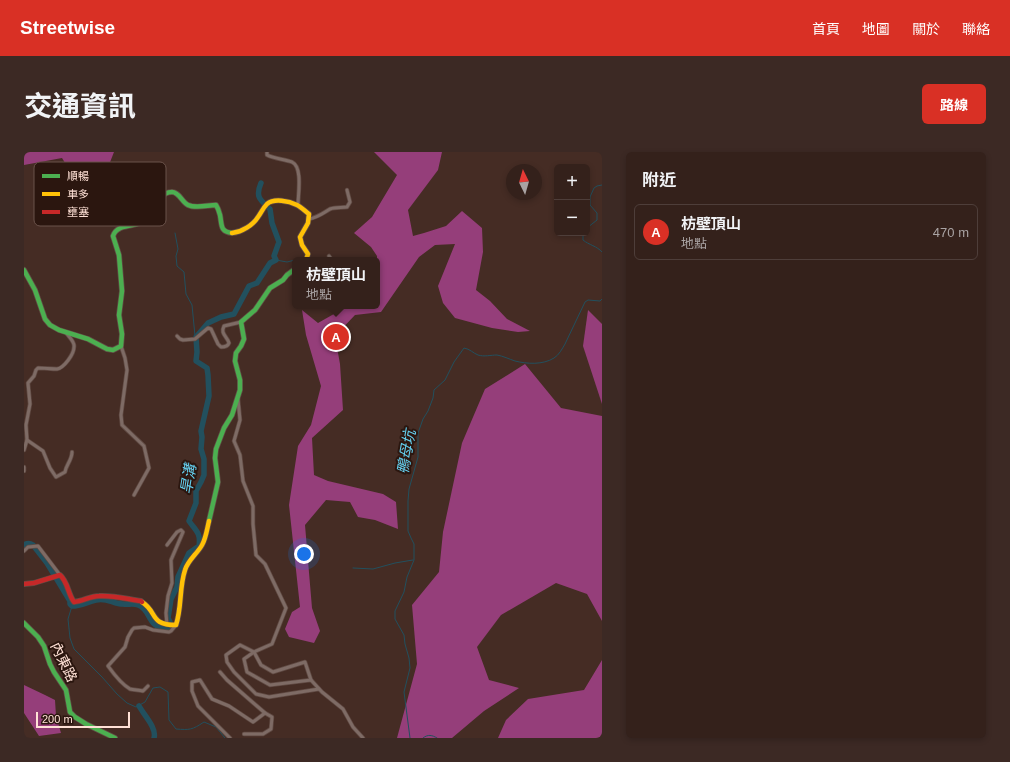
<!DOCTYPE html>
<html lang="zh-TW">
<head>
<meta charset="utf-8">
<style>
  body { margin:0; font-family:Arial,"Noto Sans TC",sans-serif; background:#3c2924; color:#f1f3f6 }
  .controls { position:absolute; right:12px; top:12px; display:grid; overflow:hidden; border-radius:6px; box-shadow:0 2px 6px #0003 }
  .controls button { width:36px; height:36px; display:grid; place-items:center; padding:0; border:0; border-bottom:1px solid #4e3e3a; background:#34211b; color:#f1f3f6; font:20px sans-serif }
  .compass { position:absolute; left:482px; top:12px; width:36px; height:36px; border-radius:50%; background:#34211b; box-shadow:0 2px 6px #0003; rotate:355deg }
  .scale { position:absolute; left:12px; bottom:10px; width:94px; box-sizing:border-box; padding-left:4px; border:2px solid #ffe1d6; border-top:0; font-size:11px; line-height:14px; white-space:nowrap; color:#ffe1d6; -webkit-text-stroke:3px #2b160f; paint-order:stroke }
  .you { position:absolute; left:280px; top:402px; width:14px; height:14px; margin:-10px; border:3px solid #fff; border-radius:50%; background:#1a73e8; box-shadow:0 0 0 6px #1a73e833 }
  .badge { display:grid; place-items:center; width:26px; height:26px; border-radius:50%; background:#d93025; color:#fff; font-size:13px; font-weight:700 }
  .pin { position:absolute; translate:-50% -50%; border:2px solid #fff; box-shadow:0 1px 4px #0006 }
  .popup { position:absolute; left:268px; top:105px; width:88px; height:52px; box-sizing:border-box; display:grid; place-content:center; border-radius:6px; background:#34211b; filter:drop-shadow(0 1px 3px #0005); font-size:13px; white-space:nowrap; color:#a9a3a3 }
  .popup b { font-size:15px; color:#f1f3f6 }
  .popup::after { content:''; position:absolute; left:50%; top:100%; margin-left:-8px; border:8px solid transparent; border-top-color:#34211b }
  .list { margin:0; padding:0; list-style:none }
  h2 { display:flex; justify-content:space-between; align-items:center; height:52px; margin:0; padding:0 16px; font-size:17px }
  h2 small { font-size:13px; font-weight:400; color:#a9a3a3 }
  .list li { display:grid; grid-template-columns:26px 1fr auto; gap:12px; align-items:center; box-sizing:border-box; height:56px; margin:0 8px 8px; padding:0 8px; border:1px solid #4e3e3a; border-radius:6px }
  .list b { display:block; font-size:15px; white-space:nowrap }
  .list p { margin:0; font-size:13px; white-space:nowrap; color:#a9a3a3 }
  .list em { font-size:13px; font-style:normal; color:#a9a3a3 }
  .map { position:relative; flex:none; width:578px; height:586px; overflow:hidden; border-radius:6px }
  header { display:flex; align-items:center; gap:24px; box-sizing:border-box; height:56px; padding:0 20px; background:#d93025; color:#fff }
  header strong { font-size:19px }
  nav { display:flex; gap:22px; margin-inline-start:auto; font-size:14px }
  .intro { display:flex; align-items:center; justify-content:space-between; box-sizing:border-box; height:96px; padding:0 24px }
  h1 { margin:0; font-size:28px }
  .button { padding:10px 18px; border-radius:6px; background:#d93025; color:#fff; font-size:14px; font-weight:700 }
  main { display:flex; gap:24px; padding:0 24px }
  aside { flex:1; background:#34211b; border-radius:6px; box-shadow:0 2px 6px #0003 }
  .map>svg:first-child { display:block }
</style>
</head>
<body>
<header>
<strong>Streetwise</strong>
<nav><a>首頁</a><a>地圖</a><a>關於</a><a>聯絡</a></nav>
</header>
<div class="intro"><h1>交通資訊</h1><a class="button">路線</a></div>
<main>
<div class="map">
<svg width="578" height="586" viewBox="0 0 578 586">
  <rect width="100%" height="100%" fill="#452c24"/>
  <g fill="#953e7a">
    <path d="M0,0H90L83,18L96,61H72L38,6L0,13Z"/>
    <path d="M350,0H418L414,18L384,58L389,84L400,81L422,74L438,59L458,76L459,100L452,138L466,149L483,167L506,179L494,180L468,176L431,166L419,151L414,134L431,92L411,93L395,105L357,160L331,163L311,184L316,212L319,258L288,286L290,323L304,329L359,342L372,350L374,377L351,368L334,365L326,350L302,348L281,373L288,456L296,479L290,491L265,485L261,477L268,460L276,455L265,353L274,294L287,273L297,234L282,183L278,158L294,171L324,154H353V104L347,95L330,81L348,65L373,23Z"/>
    <path d="M564,158L578,172V252L559,194Z"/>
    <path d="M501,212L537,256L578,264V469L563,442L532,431L477,463L453,495L465,528L495,536L460,559L428,586H373L393,512L388,453L415,420L419,380L438,291L461,237Z"/>
    <path d="M578,508V586H474L482,568L504,547L560,538Z"/>
    <path d="M0,533L21,543L31,548L32,564L37,581L15,584L0,561Z"/>
  </g>
  <g fill="none" stroke-linecap="round" stroke-linejoin="round">
    <g stroke="#22505e" stroke-width="1">
      <path d="M563,76L573,68V61L566,53V45L570,36L573,34L578,33"/>
      <path d="M151,81L154,97L152,104L153,114L160,120L162,142L168,153L171,184"/>
      <path d="M559,81V88C565,93 573,94 578,100"/>
      <path d="M252,108L263,110L271,108"/>
      <path d="M273,108L279,107"/>
      <path d="M329,416L349,417L371,411L389,408"/>
      <path d="M48,454L44,467L46,486L50,497L78,525L93,542L103,551L112,555L121,550L129,536L136,535L144,540L145,568L152,577C166,578 168,578 180,570L192,575L201,586"/>
      <path d="M386,586L380,540L386,516L385,506L381,492L380,483L371,467V459L380,440L383,425L390,408V392L387,386L384,379V349L385,337L394,305V281L399,267L404,259L409,246L410,238L421,228L430,210L440,196C446,197 449,201 454,203C460,205 467,203 473,203C479,204 485,207 491,209C503,212 519,213 530,206C535,203 538,197 541,192L561,150L564,148L576,149L578,147"/>
      <path d="M399,586C404,582 408,583 413,586"/>
    </g>
    <g stroke="#22505e" stroke-width="5.5">
      <path d="M0,393C3,391 6,391 9,393L23,411L46,449V452L48,454C57,454 63,450 72,448C83,445 89,452 99,452C104,453 109,451 114,453C128,458 122,475 143,477L146,475V470L144,466L147,447L153,435L154,425L165,401L175,394C177,381 172,379 165,369L172,351V339L177,330L180,323V307L177,297L178,285L177,279L185,244L184,223L183,216L172,209L173,200L172,185L184,171L197,165L210,162L225,134L233,131L246,111L252,108L250,104L255,90L248,71L246,57C236,48 231,45 237,31"/>
      <path d="M115,554C120,563 133,576 130,586"/>
    </g>
    <g stroke="#604a43" stroke-width="4.5">
      <g id="street">
        <path d="M243,0V3C251,7 260,7 268,10C279,15 274,43 274,53"/>
        <path d="M285,67C295,65 299,61 306,57C312,55 318,56 323,55L326,50L323,38"/>
        <path d="M305,104L308,108"/>
        <path d="M153,184L156,187L159,188L171,187L184,176L187,177L194,192L197,195C201,195 204,194 205,191C203,184 196,182 200,174L217,170"/>
        <path d="M97,194L101,206L103,218L97,263L98,273L120,294L125,316L110,343"/>
        <path d="M214,247L216,268L210,289L216,303L219,329L229,354V372L232,403L241,412L262,456L248,492L230,500L220,507L223,520L246,533L287,528L298,540L319,557L329,575L339,586"/>
        <path d="M3,288L19,299L26,316L32,325L41,320C42,313 48,308 48,300"/>
        <path d="M0,298L3,288L2,273L6,252L4,231L10,224L12,218L14,216C20,216 27,217 33,217C40,216 50,202 50,195C51,190 45,185 43,182"/>
        <path d="M0,315V319"/>
        <path d="M0,399L4,395L14,394L36,423"/>
        <path d="M143,473L142,461L144,444L148,431L147,408L159,380L157,378L153,380L143,393"/>
        <path d="M196,520L203,528L241,561L229,570L205,554L188,547L176,528L168,530V539L174,554L206,586"/>
        <path d="M287,528L281,510L249,520L237,513L230,500L216,493L202,503L203,510L210,520L232,542L245,545L295,537"/>
        <path d="M124,534L119,539C115,538 110,538 106,537C99,533 89,521 84,514L101,495L104,485L108,478L110,476L121,475L129,478L145,480L147,479L152,473"/>
        <path d="M220,582H239L247,577L248,565L241,561"/>
      </g>
    </g>
    <g stroke="#604a43" stroke-width="6">
      <g id="fast">
        <path d="M0,118L11,138L21,167L26,173L35,178L64,187L83,197L89,198L97,194L98,182L95,163L98,139L95,103L89,84C93,71 112,75 122,69C130,63 132,40 148,40C155,40 158,50 164,53C172,57 184,53 192,53C194,56 195,59 196,63C198,73 196,80 208,81"/>
        <path d="M185,369L194,330L191,306L192,297L200,276L208,263L216,238V228L211,209L212,201L217,194L220,187L217,170L231,158L246,136L259,128L263,123L271,117"/>
        <path d="M0,471L14,485L20,494L26,512L30,520L42,538L46,560L51,565L62,572L91,586"/>
      </g>
    </g>
    <g stroke="#604a43" stroke-width="6">
      <g id="slow">
        <path d="M208,81C218,80 229,73 234,65C237,61 239,56 243,52C250,46 265,49 273,53C277,55 281,59 285,62L284,71L276,85L278,93L284,102L282,108"/>
        <path d="M118,450C134,460 125,473 152,473C158,455 155,436 161,418C164,408 173,402 178,393C182,386 183,377 185,369"/>
      </g>
    </g>
    <g stroke="#604a43" stroke-width="6">
      <path id="jam" d="M0,432L10,431L36,423C44,430 44,442 50,450C59,449 67,444 75,444C89,443 103,447 117,449L118,450"/>
    </g>
    <use href="#street" stroke="#7e6b65" stroke-width="3"/>
    <use href="#fast" stroke="#4caf50" stroke-width="4.5"/>
    <use href="#slow" stroke="#ffc107" stroke-width="4.5"/>
    <use href="#jam" stroke="#c62828" stroke-width="4.5"/>
  </g>
  <g text-anchor="middle" dominant-baseline="central" stroke-width="4" stroke-linejoin="round" paint-order="stroke">
    <g font-size="14" fill="#ffe1d6" stroke="#2b160f">
      <text transform="translate(40 510) rotate(64)">內東路</text>
    </g>
    <g font-size="15" font-style="italic" fill="#65d2f2" stroke="#2b160f">
      <text transform="translate(382 300) rotate(-80)">鴨母坑</text>
      <text transform="translate(164 327) rotate(-81)">旱溝</text>
    </g>
  </g>
  <rect x="10" y="10" width="132" height="64" rx="6" fill="#2b160f" stroke="#6b534b" stroke-width="1"/>
  <rect x="18" y="22" width="18" height="4" fill="#4caf50"/>
  <rect x="18" y="40" width="18" height="4" fill="#ffc107"/>
  <rect x="18" y="58" width="18" height="4" fill="#c62828"/>
  <g font-size="11" fill="#ffe1d6">
    <text x="43" y="28">順暢</text>
    <text x="43" y="46">車多</text>
    <text x="43" y="64">壅塞</text>
  </g>
</svg>
<div class="controls">
<button>+</button>
<button>−</button>
</div>
<svg class="compass" viewBox="-18 -18 36 36"><path d="M0-13l5 13h-10z" fill="#e53935"/><path d="M0 13l5-13h-10z" fill="#a9a3a3"/></svg>
<div class="scale">200 m</div>
<div class="you"></div>
<div class="pin badge" style="left:312px;top:185px">A</div>
<div class="popup"><b>枋壁頂山</b>地點</div>
</div>
<aside>
<h2>附近<small></small></h2>
<ul class="list">
<li><span class="badge">A</span><div><b>枋壁頂山</b><p>地點</p></div><em>470 m</em></li>
</ul>
</aside>
</main>
</body>
</html>
